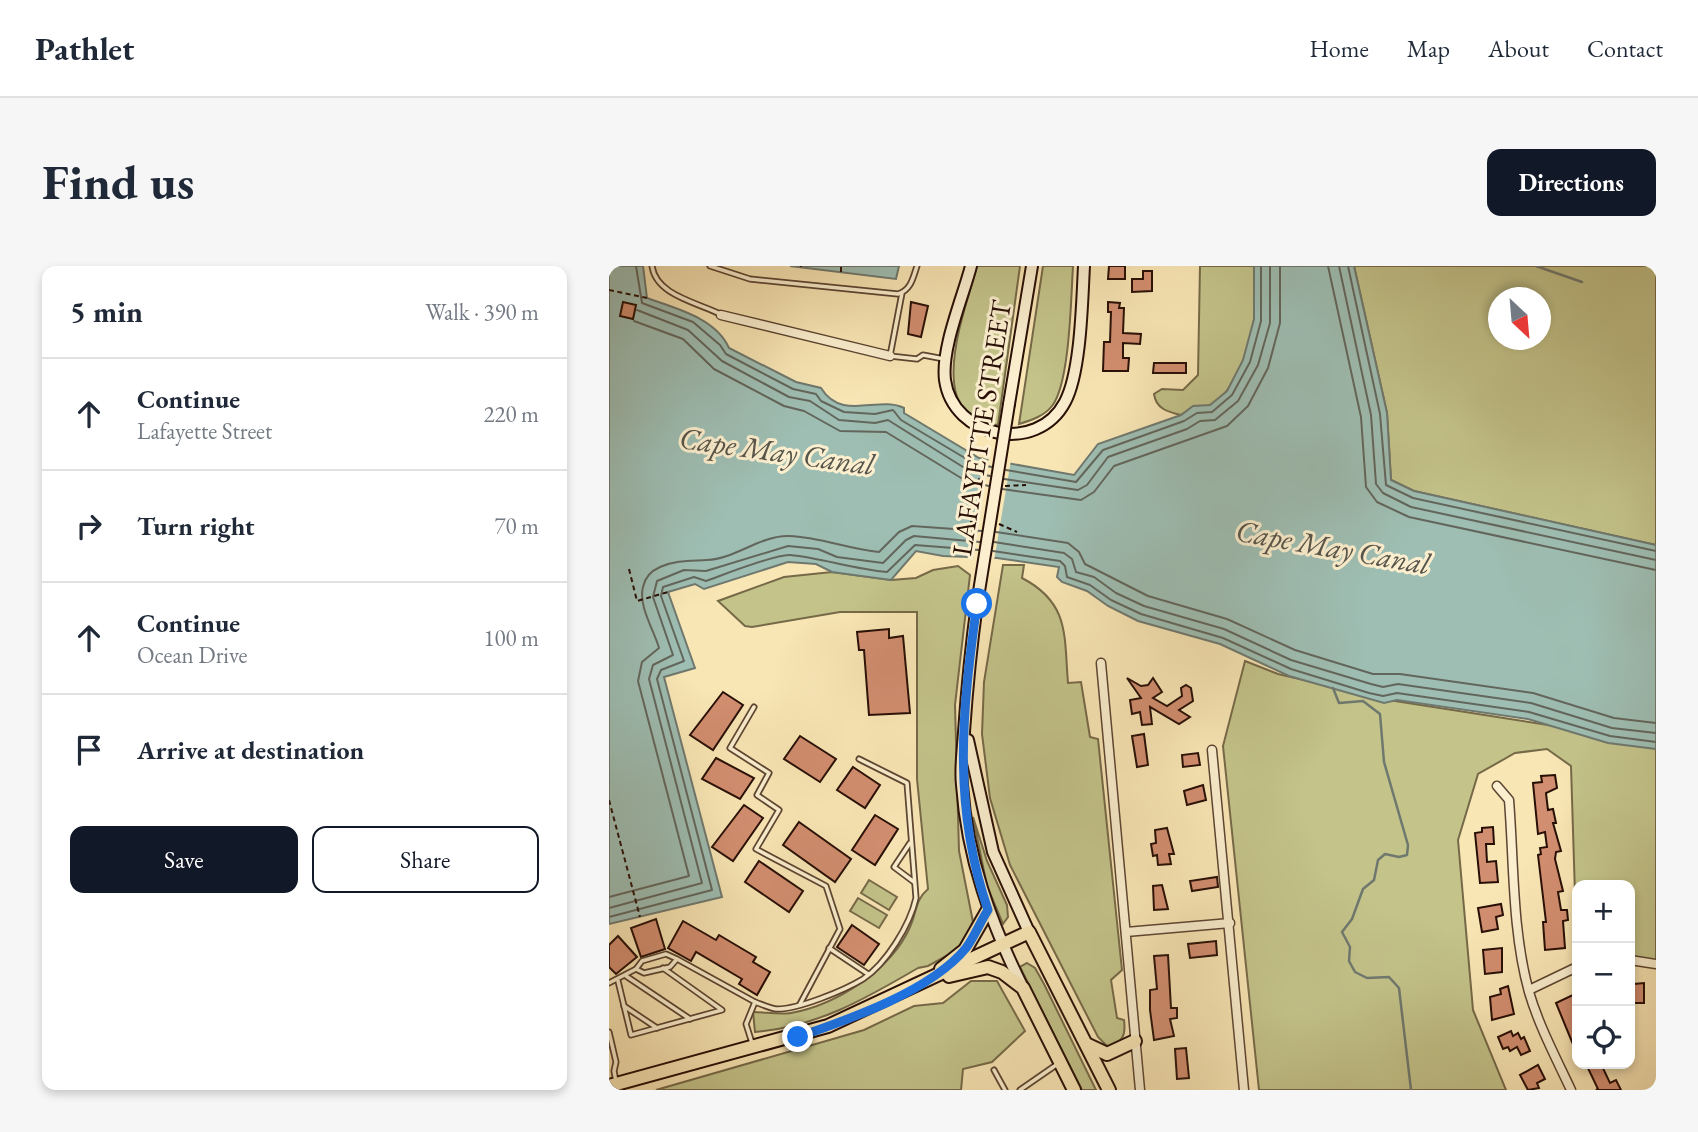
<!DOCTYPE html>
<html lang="en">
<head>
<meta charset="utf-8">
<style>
  body { margin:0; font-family:"EB Garamond",serif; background:#f6f6f7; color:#1f2937 }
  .controls { position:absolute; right:21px; bottom:21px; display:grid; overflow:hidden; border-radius:14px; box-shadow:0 4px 10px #0003 }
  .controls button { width:63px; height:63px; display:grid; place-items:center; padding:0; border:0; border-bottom:2px solid #e0e1e3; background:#fff; color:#1f2937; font:35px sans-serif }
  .compass { position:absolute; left:879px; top:21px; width:63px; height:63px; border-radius:50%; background:#fff; box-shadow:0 4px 10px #0003; rotate:154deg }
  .stop { position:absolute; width:21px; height:21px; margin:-16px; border:5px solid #1a73e8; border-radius:50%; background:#fff }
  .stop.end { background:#1a73e8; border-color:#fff; box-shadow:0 2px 7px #0008 }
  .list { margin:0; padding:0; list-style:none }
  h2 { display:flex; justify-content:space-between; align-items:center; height:91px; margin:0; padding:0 28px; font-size:30px }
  h2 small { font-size:23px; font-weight:400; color:#747a83 }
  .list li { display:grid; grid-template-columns:46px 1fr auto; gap:21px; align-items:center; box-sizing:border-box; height:112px; padding:0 28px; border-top:2px solid #e0e1e3 }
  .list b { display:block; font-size:26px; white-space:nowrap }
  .list p { margin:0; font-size:23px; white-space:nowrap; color:#747a83 }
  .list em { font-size:23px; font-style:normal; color:#747a83 }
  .actions { display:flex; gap:14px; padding:21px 28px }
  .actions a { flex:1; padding:16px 0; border:2px solid #111827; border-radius:14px; text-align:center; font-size:24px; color:#111827 }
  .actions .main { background:#111827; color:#fff }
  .icon { flex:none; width:38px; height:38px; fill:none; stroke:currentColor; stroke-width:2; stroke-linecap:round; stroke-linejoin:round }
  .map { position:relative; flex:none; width:1047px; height:824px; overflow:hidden; border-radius:14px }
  header { display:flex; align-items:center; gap:42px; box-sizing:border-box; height:98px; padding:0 35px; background:#fff; border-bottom:2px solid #e0e1e3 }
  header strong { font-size:33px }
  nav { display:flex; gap:38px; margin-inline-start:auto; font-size:24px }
  .intro { display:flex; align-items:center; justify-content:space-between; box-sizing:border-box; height:168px; padding:0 42px }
  h1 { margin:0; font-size:49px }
  .button { padding:18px 32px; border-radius:14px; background:#111827; color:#fff; font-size:24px; font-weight:700 }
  main { display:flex; gap:42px; padding:0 42px }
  aside { flex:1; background:#fff; border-radius:14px; box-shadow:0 4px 10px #0003 }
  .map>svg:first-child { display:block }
</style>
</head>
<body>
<header>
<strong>Pathlet</strong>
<nav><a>Home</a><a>Map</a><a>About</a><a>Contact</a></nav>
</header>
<div class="intro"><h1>Find us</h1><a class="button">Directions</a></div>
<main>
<aside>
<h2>5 min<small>Walk · 390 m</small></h2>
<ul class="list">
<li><svg class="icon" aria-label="ahead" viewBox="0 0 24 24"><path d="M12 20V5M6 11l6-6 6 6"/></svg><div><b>Continue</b><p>Lafayette Street</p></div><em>220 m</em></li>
<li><svg class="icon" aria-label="right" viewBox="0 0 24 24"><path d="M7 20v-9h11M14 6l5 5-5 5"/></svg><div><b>Turn right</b></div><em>70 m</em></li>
<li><svg class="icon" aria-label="ahead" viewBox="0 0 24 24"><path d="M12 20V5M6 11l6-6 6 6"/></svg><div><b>Continue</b><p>Ocean Drive</p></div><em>100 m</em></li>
<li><svg class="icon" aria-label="arrive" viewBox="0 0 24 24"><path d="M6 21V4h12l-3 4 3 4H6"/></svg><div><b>Arrive at destination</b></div></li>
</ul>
<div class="actions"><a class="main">Save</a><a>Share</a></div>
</aside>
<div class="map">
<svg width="1047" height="824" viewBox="0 0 1047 824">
  <rect width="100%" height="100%" fill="#f9e6b5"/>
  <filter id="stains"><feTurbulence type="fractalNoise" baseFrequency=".00286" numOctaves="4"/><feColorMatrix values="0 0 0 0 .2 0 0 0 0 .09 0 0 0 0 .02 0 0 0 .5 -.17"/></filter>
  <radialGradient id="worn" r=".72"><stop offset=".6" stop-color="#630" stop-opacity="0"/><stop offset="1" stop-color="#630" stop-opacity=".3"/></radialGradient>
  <g fill="#c3c38a" stroke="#766948" stroke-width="2" fill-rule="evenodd">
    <path d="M368,0H411L389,159C311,154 357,43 368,0Z"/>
    <path d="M434,0H464C462,31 461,117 443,140C435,150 423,154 410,158Z"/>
    <path d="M591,0H645C645,17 648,37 645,54C641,81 627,125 602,139C592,143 585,140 572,149C559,146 547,143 545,128L553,123L574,124L589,109Z"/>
    <path d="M745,0H1047V279L805,225L782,214L778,147ZM890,32H932V74H890Z"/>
    <path d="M394,299H415L413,312C461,337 455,370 459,417L472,416L481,471L489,473L513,704L502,714L508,752L515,754C517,769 514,776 499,781L489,771L401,599L381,532L373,468L375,416Z"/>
    <path d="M349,300L361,309L346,439L350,585L364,656L356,675L341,688L319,700L309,702C256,733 208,761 146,766L144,746C156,746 170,749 182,747C227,739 282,704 301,661C308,646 306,634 319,623L308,513V346H231L143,361L136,360L109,335L175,311L223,306L282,314L307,312L324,304Z"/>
    <path d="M636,395L669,408L786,435L1047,476V696L1021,697V619H968V693L962,500L938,483L906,487L869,508L849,574L864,744L897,824H650L614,480Z"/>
    <path d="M364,551L378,595L398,639L399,651L394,658L378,620Z"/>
    <path d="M260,614L288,631L280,644L252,627Z"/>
    <path d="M249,632L278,649L270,662L241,645Z"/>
    <path d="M418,697L426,702L435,718L487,824H473L411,701Z"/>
    <path d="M362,715H388L416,765L383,796L354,803L352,824H47L255,764L305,740L334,737Z"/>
  </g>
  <g fill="#9ebeb3" stroke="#6f786e" stroke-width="2">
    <path d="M0,0H34L38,32C66,42 107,52 120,82L187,116L212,122C233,156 270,129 295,142V147L370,192L465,209L489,178L572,149L584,140L601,139L618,125L634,94L645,53V0H745L778,147L782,214L805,225L1047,279V483L999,477L919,453L788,434L775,437L680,410L611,378L529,355L499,340L478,325L453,316L448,311L450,301L388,292L334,290L307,285L282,314L223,306L207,298L179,296L95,323L86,318L59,326L86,402L55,411L113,631L0,658Z"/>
    <path d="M181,0H290L287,13Z"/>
  </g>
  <path fill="#f9e6b5" d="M380,190L402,194L385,295H364Z"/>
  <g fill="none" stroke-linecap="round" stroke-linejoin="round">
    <g stroke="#63665c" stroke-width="2">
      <path d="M27,0L33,37L84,56L111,79L117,88L184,123L207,128L212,135L235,146L266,148L284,144L292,154L366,198L383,201"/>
      <path d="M719,0L752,151L757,221L768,236L800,251L1047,304"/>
      <path d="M730,0L762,149L767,218L774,227L802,241L1047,294"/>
      <path d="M739,0L771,148L777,219L804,232L1047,285"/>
      <path d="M28,44L79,64L113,95L180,131L201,135L230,154L266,157L279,154L362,206L381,210"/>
      <path d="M25,55L74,73L105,103L175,140L195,145L231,165L277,166L357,215L380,220"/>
      <path d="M397,204L467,216L494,184L575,155L588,147L603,146L623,129L641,96L652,55V0"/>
      <path d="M395,213L469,224L478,219L499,191L578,163L591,155L606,154L629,135L649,99L661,57V0"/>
      <path d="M393,223L472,234L485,226L505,200L618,160L639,140L659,102L671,57V0"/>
      <path d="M387,266L459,277L470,286L476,298L539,330L618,353L686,384L764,408H791L924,427L1005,452L1047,457"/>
      <path d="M385,276L455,287L463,293L467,306L485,311L507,327L535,340L615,363L682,394L762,418L774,421L789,418L922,437L1003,462L1047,467"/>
      <path d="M384,285L451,295L456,300L458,311L481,319L502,334L532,348L614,372L682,403L760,427L774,430L788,427L920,446L1001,470L1047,476"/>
      <path d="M0,631L80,610L29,415L33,396L50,382C45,364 29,340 34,321C36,311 42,305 51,301C67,294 81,295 98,294C126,293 152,269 180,270C211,271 239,283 270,286L290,266L303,260L373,265"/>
      <path d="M0,642L93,617L40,413L44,399L64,389L44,331L48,315L75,304L97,305L179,280L209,283L228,291L274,297L297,274L305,270L371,276"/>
      <path d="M0,651L103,624L48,413L52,404L75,395L52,330L54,321L85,311L97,315C114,309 166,288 181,289C213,292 244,303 278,306L306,279L370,284"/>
    </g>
    <g stroke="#6f786e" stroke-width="2.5">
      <path d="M927,0L973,16"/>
      <path d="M724,422L730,437L754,435L771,448L775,496L799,579L798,589L790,591L776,588L769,594L765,614L754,623L743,653L733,666L741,681L740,695L746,706L758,712L780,711L790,722L802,824"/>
    </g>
  </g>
  <g fill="#d28e70" stroke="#280f06" stroke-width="2">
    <path d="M500,0H516V13H499Z"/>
    <path d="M534,5H543V25L523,26V13H534Z"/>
    <path d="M14,36L27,39L24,53L11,50Z"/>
    <path d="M302,36L319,40L312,71L299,68Z"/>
    <path d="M499,36L511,37L510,42H515L514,67L532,68L531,78L514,77V92H520L519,105H494L495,76H501L502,46H499Z"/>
    <path d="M545,97H577V107H544Z"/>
    <path d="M280,363V372L294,370L301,447L260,449L255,384H250L248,366Z"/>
    <path d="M518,412L532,420L539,419L544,412L553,426L544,432L558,440L573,430L572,422L577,419L582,422L584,435L570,444L581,451L570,458L541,441L543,458L533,459L531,446L523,448L521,434L532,432Z"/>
    <path d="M114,426L134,439L104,484L81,469Z"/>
    <path d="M535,468L539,499L528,501L523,470Z"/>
    <path d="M191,470L227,493L211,516L175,493Z"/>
    <path d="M589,487L591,499L574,501L573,489Z"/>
    <path d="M107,492L145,512L131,533L93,513Z"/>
    <path d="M244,501L271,519L256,542L228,524Z"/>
    <path d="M946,509L948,522L937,527L939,544L944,543L947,557H944L952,585L947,586L946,593L954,625L949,626L952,644H958L959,654L954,655L956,682L936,684L934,656H937L929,589L932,588L931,582L938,581L936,566L929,568L924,517L933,516L932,510Z"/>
    <path d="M594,519L597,534L578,539L575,525Z"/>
    <path d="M135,539L154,552L124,595L103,581Z"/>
    <path d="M266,549L289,563L266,599L243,584Z"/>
    <path d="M190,556L242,593L226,616L174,579Z"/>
    <path d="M884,561L885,578H877L878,596L887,595L889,616L871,617L866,567L873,566V562Z"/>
    <path d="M558,562L565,588H560L562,598L549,599L548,589L544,590L542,578L547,577L546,564Z"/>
    <path d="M150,595L194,625L180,646L136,616Z"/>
    <path d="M608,611L609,621L583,625L581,615Z"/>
    <path d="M553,619L559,643L545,644L544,620Z"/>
    <path d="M892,638L894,649L887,651L889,663L873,666L869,642Z"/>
    <path d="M47,653L56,683L32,691L22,662Z"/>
    <path d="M74,655L107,674L110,669L147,691L144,696L161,706L148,729L130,718L133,713L87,686L82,695L59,682Z"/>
    <path d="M243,659L270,678L255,699L228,681Z"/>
    <path d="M9,670L28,691L7,708L0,701V679Z"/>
    <path d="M607,675L608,689L581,692L579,678Z"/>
    <path d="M893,682V706L876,708L874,684Z"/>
    <path d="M559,689L562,742H568V752L561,753L565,770L545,774L541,744V724L548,723L545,690Z"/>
    <path d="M1035,717V737H1021V725H1025V718Z"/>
    <path d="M899,720L905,748L883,754L881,731L892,728L891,723Z"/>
    <path d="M968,727V788L947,737Z"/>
    <path d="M902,765L904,770L909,767L912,773L915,771L921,785L912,789L908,781L901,785L899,781L894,783L889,771Z"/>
    <path d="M577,782L580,812L568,813L566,783Z"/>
    <path d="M977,798H992L1001,817L1007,814L1012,824H987L989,823Z"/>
    <path d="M929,799L936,813L928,817L930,822L919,824L911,809Z"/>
  </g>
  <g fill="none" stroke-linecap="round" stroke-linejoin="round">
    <g stroke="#5c4532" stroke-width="7">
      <g id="service">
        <path d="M43,0C47,29 87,36 111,48"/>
        <path d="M101,0L141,13L289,28C302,24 304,12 308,0"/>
        <path d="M293,27L281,90L308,93L314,89L335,93"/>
        <path d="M145,441L121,482L160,507L148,529L170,544L147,583L217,620L231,663L191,738"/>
        <path d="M301,577L285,601L305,616"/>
        <path d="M220,682L259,708"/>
        <path d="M68,693L61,701L35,707L27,703L33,695L57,688L68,693L146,736"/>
        <path d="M17,710L81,753"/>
        <path d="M9,715L22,769L113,744L54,702"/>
        <path d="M0,717L27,703"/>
        <path d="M15,740L48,762"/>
        <path d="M0,766L7,796L5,805L7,816"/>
        <path d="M143,777L137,758L146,736C152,738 160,742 167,743C188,744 236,724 254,713C277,698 301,659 307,632L298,517L250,493"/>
        <path d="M385,804L396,824"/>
        <path d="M411,824L450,797"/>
      </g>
    </g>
    <g stroke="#5c4532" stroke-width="11">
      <g id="minor">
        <path d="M112,49L281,90"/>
        <path d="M492,397L531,824"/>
        <path d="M603,484L635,824"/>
        <path d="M888,520L900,534C905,596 903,665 920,726C930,760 947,792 962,824"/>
        <path d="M517,666L621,657"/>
        <path d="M1021,694L1047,698"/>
        <path d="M920,724L968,701"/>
      </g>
    </g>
    <g stroke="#280f06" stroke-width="14">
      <g id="secondary">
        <path d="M362,0C354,31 332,82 336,114C344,172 428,189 456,136C472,106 473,36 475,0"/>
        <path d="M400,138L423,0"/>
        <path d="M368,338C362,381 358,423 355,466C354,483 351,502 353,519C358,592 382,657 414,722"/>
        <path d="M359,474L384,586L420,666"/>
      </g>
    </g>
    <g stroke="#280f06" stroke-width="16">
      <g id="primary">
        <path d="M332,703L356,684L379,644"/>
        <path d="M340,710L379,701L393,706L414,722L465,824"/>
        <path d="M479,779L498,788L526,775"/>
        <path d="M0,820L219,760L420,666L500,824"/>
      </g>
    </g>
    <g stroke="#280f06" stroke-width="2" stroke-dasharray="5 3.5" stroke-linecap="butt">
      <path d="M192,1V0"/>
      <path d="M232,6V0"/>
      <path d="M0,24L38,32"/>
      <path d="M369,213L377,216"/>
      <path d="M396,220L417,219"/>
      <path d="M361,256H370"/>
      <path d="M390,258L408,266"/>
      <path d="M20,303L28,335L59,326"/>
      <path d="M0,534L31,651"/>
    </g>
    <use href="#service" stroke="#fbefcf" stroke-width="3.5"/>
    <use href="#minor" stroke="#fbefcf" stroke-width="8"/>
    <use href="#secondary" stroke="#fbefcf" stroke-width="10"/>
    <use href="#primary" stroke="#f9e6b5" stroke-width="12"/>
    <g stroke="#280f06" stroke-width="14" stroke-linecap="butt">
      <path id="secondary-bridge" d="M368,338L400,138"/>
    </g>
    <use href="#secondary-bridge" stroke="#fbefcf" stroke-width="10"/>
  </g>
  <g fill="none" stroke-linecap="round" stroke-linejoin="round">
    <path stroke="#1a73e8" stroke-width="9" d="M189,771C241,753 322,725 357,682C366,670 371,656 379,644C343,539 353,445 368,338"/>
  </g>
  <g text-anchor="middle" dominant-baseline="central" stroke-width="6" stroke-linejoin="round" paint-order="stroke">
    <g font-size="28" fill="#280f06" stroke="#fbefcf">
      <text transform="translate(372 162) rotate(-81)">LAFAYETTE STREET</text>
    </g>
    <g font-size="30" font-style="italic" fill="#57554b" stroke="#fbefcf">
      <text transform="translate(168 185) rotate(8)">Cape May Canal</text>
      <text transform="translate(724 281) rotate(10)">Cape May Canal</text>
    </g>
  </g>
  <rect width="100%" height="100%" filter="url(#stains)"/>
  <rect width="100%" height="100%" fill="url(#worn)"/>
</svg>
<div class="controls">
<button>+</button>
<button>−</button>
<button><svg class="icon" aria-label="locate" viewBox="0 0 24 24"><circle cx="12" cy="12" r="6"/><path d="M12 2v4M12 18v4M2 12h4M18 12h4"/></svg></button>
</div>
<svg class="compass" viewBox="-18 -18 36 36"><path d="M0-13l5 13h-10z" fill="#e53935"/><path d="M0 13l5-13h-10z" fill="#747a83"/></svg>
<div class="stop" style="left:368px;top:338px"></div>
<div class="stop end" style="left:189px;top:771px"></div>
</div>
</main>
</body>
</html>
